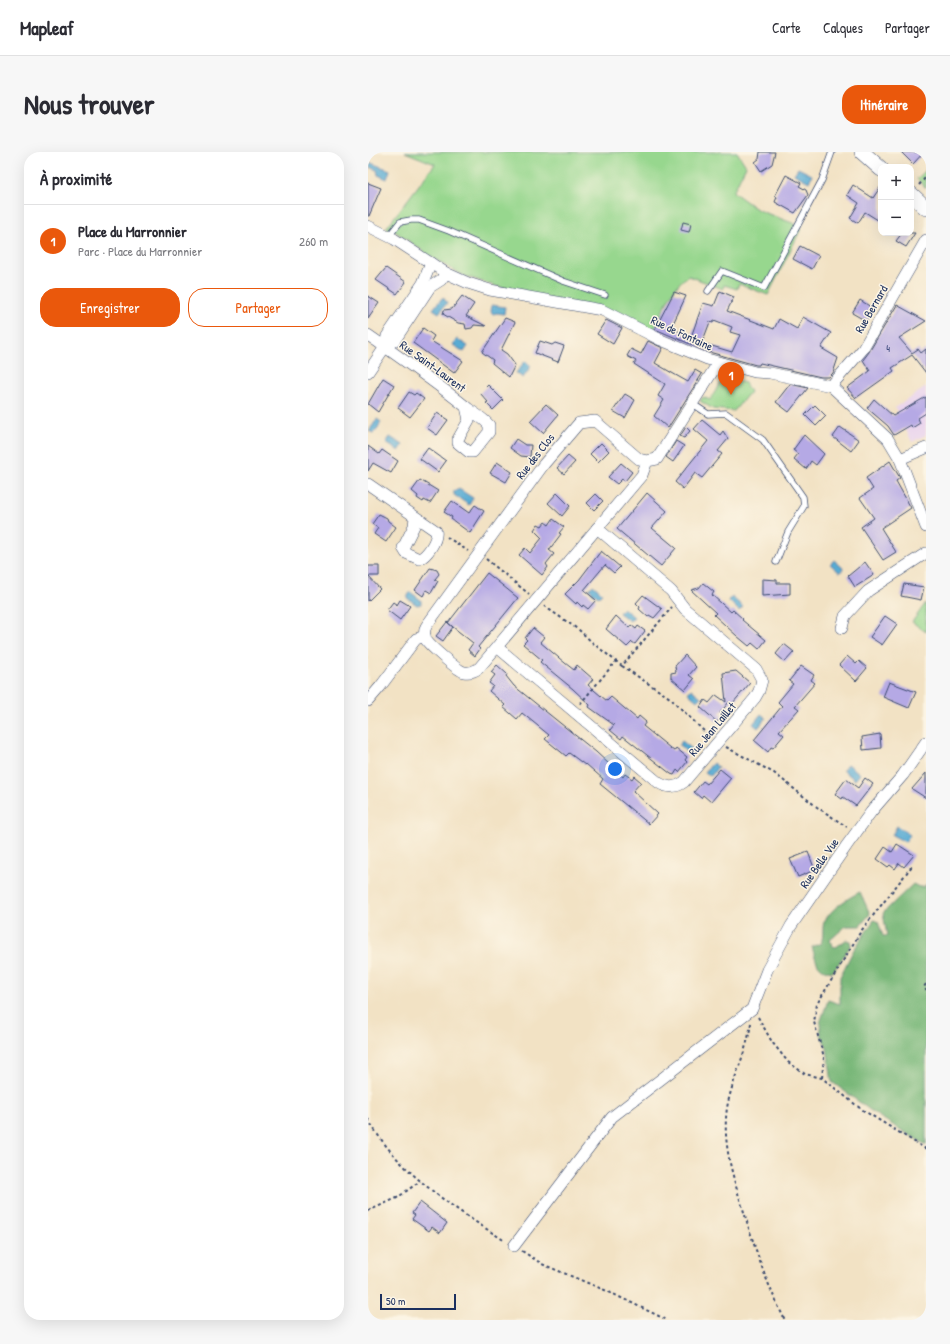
<!DOCTYPE html>
<html lang="fr">
<head>
<meta charset="utf-8">
<style>
  body { margin:0; font-family:"Patrick Hand",sans-serif; background:#f7f7f7; color:#2b2b33 }
  .controls { position:absolute; right:12px; top:12px; display:grid; overflow:hidden; border-radius:8px; box-shadow:0 4px 16px #0002 }
  .controls button { width:36px; height:36px; display:grid; place-items:center; padding:0; border:0; border-bottom:1px solid #e1e1e2; background:#fff; color:#2b2b33; font:20px sans-serif }
  .scale { position:absolute; left:12px; bottom:10px; width:76px; box-sizing:border-box; padding-left:4px; border:2px solid #1b2f5e; border-top:0; font-size:11px; line-height:14px; white-space:nowrap; color:#1b2f5e; -webkit-text-stroke:3px #fcf5e5; paint-order:stroke }
  .you { position:absolute; left:247px; top:617px; width:14px; height:14px; margin:-10px; border:3px solid #fff; border-radius:50%; background:#1a73e8; box-shadow:0 0 0 6px #1a73e833 }
  .badge { display:grid; place-items:center; width:26px; height:26px; border-radius:50%; background:#ea580c; color:#fff; font-size:13px; font-weight:700 }
  .pin { position:absolute; translate:-50% -33px; filter:drop-shadow(0 1px 2px #0008) }
  .pin::after { content:''; position:absolute; top:21px; width:14px; height:12px; background:inherit; clip-path:polygon(0 0,100% 0,50% 100%) }
  .list { margin:0; padding:0; list-style:none }
  h2 { display:flex; justify-content:space-between; align-items:center; height:52px; margin:0; padding:0 16px; font-size:17px }
  h2 small { font-size:13px; font-weight:400; color:#7c7c81 }
  .list li { display:grid; grid-template-columns:26px 1fr auto; gap:12px; align-items:center; box-sizing:border-box; height:72px; padding:0 16px; border-top:1px solid #e1e1e2 }
  .list b { display:block; font-size:15px; white-space:nowrap }
  .list p { margin:0; font-size:13px; white-space:nowrap; color:#7c7c81 }
  .list em { font-size:13px; font-style:normal; color:#7c7c81 }
  .actions { display:flex; gap:8px; padding:12px 16px }
  .actions a { flex:1; padding:9px 0; border:1px solid #ea580c; border-radius:16px; text-align:center; font-size:14px; color:#ea580c }
  .actions .main { background:#ea580c; color:#fff }
  .map { position:relative; flex:none; width:558px; height:1168px; overflow:hidden; border-radius:16px }
  header { display:flex; align-items:center; gap:24px; box-sizing:border-box; height:56px; padding:0 20px; background:#fff; border-bottom:1px solid #e1e1e2 }
  header strong { font-size:19px }
  nav { display:flex; gap:22px; margin-inline-start:auto; font-size:14px }
  .intro { display:flex; align-items:center; justify-content:space-between; box-sizing:border-box; height:96px; padding:0 24px }
  h1 { margin:0; font-size:28px }
  .button { padding:10px 18px; border-radius:16px; background:#ea580c; color:#fff; font-size:14px; font-weight:700 }
  main { display:flex; gap:24px; padding:0 24px }
  aside { flex:1; background:#fff; border-radius:16px; box-shadow:0 4px 16px #0002 }
  .map>svg:first-child { display:block }
</style>
</head>
<body>
<header>
<strong>Mapleaf</strong>
<nav><a>Carte</a><a>Calques</a><a>Partager</a></nav>
</header>
<div class="intro"><h1>Nous trouver</h1><a class="button">Itinéraire</a></div>
<main>
<aside>
<h2>À proximité<small></small></h2>
<ul class="list">
<li><span class="badge">1</span><div><b>Place du Marronnier</b><p>Parc · Place du Marronnier</p></div><em>260 m</em></li>
</ul>
<div class="actions"><a class="main">Enregistrer</a><a>Partager</a></div>
</aside>
<div class="map">
<svg width="558" height="1168" viewBox="0 0 558 1168">
  <rect width="100%" height="100%" fill="#fcf5e5"/>
  <filter id="ink" filterUnits="userSpaceOnUse"><feTurbulence type="fractalNoise" baseFrequency=".025" numOctaves="2"/><feDisplacementMap in="SourceGraphic" scale="8" xChannelSelector="R" yChannelSelector="G"/><feConvolveMatrix kernelMatrix="1 2 1 2 8 2 1 2 1" color-interpolation-filters="sRGB"/></filter>
  <filter id="wash" filterUnits="userSpaceOnUse"><feTurbulence type="fractalNoise" baseFrequency=".012" numOctaves="4" result="noise"/><feDisplacementMap in="SourceGraphic" scale="16" xChannelSelector="R" yChannelSelector="G"/><feGaussianBlur stdDeviation="0.9" result="paint"/><feColorMatrix in="noise" values="0 0 0 0 0 0 0 0 0 0 0 0 0 0 0 0 0 1.4 0 .05"/><feComposite in="paint" operator="in"/></filter>
  <g filter="url(#wash)">
    <rect width="100%" height="100%" fill="#f2e2c4"/>
    <path fill="#e8d2ee" d="M558,235V283L544,290L527,256Z"/>
    <g fill="#97d78e" stroke="#598376">
      <path d="M37,0H369L378,14L365,40L390,58L427,72L433,77L400,143L371,132L369,137L356,133L355,137L321,124C306,130 292,164 286,179L264,167L127,134L94,123L63,105L28,80L18,76L67,12Z"/>
      <path d="M558,18V36L549,27Z"/>
      <path d="M358,226L377,231L382,240L366,259L345,257L332,249L335,245L342,248L353,230Z"/>
      <path d="M558,451V480L544,470Z"/>
    </g>
    <g fill="#79b879" stroke="#4a746c">
      <path d="M545,732L551,735H556L558,732V993L510,964L464,930L459,896L453,882L452,871L460,848L472,852V825L485,799L506,768L510,770L515,784H519L515,761Z"/>
      <path d="M492,740L502,762L492,774H478L462,788L464,794L468,795L478,788L482,789L483,793L465,820C448,818 449,810 444,795L453,791C456,784 454,776 456,770C462,757 480,746 492,740Z"/>
    </g>
    <g fill="#58abd3" stroke="#3a6d98">
      <path d="M3,11L22,18L19,27L10,23L9,18L1,15V12Z"/>
      <path d="M430,16L444,23L441,30L426,22Z"/>
      <path d="M75,145L79,151L71,161L65,157Z"/>
      <path d="M124,153L137,155L136,162L129,161L125,162L123,160Z"/>
      <path d="M89,187L100,194L96,200L85,193Z"/>
      <path d="M157,209L163,214L155,226L148,221Z"/>
      <path d="M9,267L13,270L10,276L5,281L1,279Z"/>
      <path d="M22,285L35,293L31,299L18,291Z"/>
      <path d="M91,337L105,346L101,353L86,343V339Z"/>
      <path d="M466,408L475,416L473,420H471L462,412Z"/>
      <path d="M225,433L234,441L230,445L221,437Z"/>
      <path d="M42,440L53,448V452L49,453L39,446Z"/>
      <path d="M364,445L375,455L371,459L361,449Z"/>
      <path d="M255,456L266,465L262,469L251,461Z"/>
      <path d="M323,537L333,545L329,549L320,541Z"/>
      <path d="M393,562L398,566L390,576L385,572Z"/>
      <path d="M314,589L324,597L320,601L311,593Z"/>
      <path d="M345,611L350,615L343,624L337,620Z"/>
      <path d="M480,612L492,622L487,628L475,618Z"/>
      <path d="M529,674L542,683L537,690L524,683Z"/>
    </g>
    <g id="blocks">
      <g fill="#b5a9e5" fill-rule="evenodd">
        <path d="M392,0H407L404,12L393,19L387,10L391,7Z"/>
        <path d="M533,0H556L545,12Z"/>
        <path d="M418,23L433,31L431,34L438,38L440,43L427,61L407,50L409,45L407,44Z"/>
        <path d="M0,31L13,36L1,64H0Z"/>
        <path d="M485,33L505,46L513,34V70L497,60L490,71L482,66L491,51L479,43Z"/>
        <path d="M315,70L323,72L321,80L313,78Z"/>
        <path d="M534,81H547L538,95L528,89Z"/>
        <path d="M432,94L451,104L444,117L425,107Z"/>
        <path d="M18,116L38,130L29,142L8,128Z"/>
        <path d="M352,139L366,145L359,159L406,177L411,167L429,177L435,165L463,181L453,196L470,206L465,221L461,225H453L392,211L391,213H388L341,200L287,177L306,140L318,144L303,176L323,185L335,151L346,154ZM346,168L364,175L362,180L372,183L364,200L334,191L342,170L345,171Z"/>
        <path d="M0,144L11,151L0,167Z"/>
        <path d="M94,144L106,152L98,164L118,174L106,173L104,176L98,177L97,172L90,171L75,162L76,158L84,157Z"/>
        <path d="M492,148L506,157L498,169L484,161Z"/>
        <path d="M529,153L558,169L531,186L544,201L550,197L553,201L558,197V221L544,203L524,216L526,219L488,246L479,236L502,219L495,208L501,200Z"/>
        <path d="M137,166L147,170L133,198L139,202L147,213L141,225L124,211L125,208L114,200Z"/>
        <path d="M238,168L254,176L245,192L229,182Z"/>
        <path d="M55,176L66,184L63,189L95,209L86,221L45,191Z"/>
        <path d="M172,189L184,193L187,191L196,194L190,210L167,201Z"/>
        <path d="M280,189L295,196L287,211L304,221L320,230L327,218L334,222L300,276L286,264L296,248L290,244L297,232L266,212L268,209L259,204L263,197L273,202Z"/>
        <path d="M15,226L26,233L10,260L0,252Z"/>
        <path d="M422,232L440,236L421,260L408,250Z"/>
        <path d="M120,233L135,248L125,258L118,251L120,250L112,241Z"/>
        <path d="M41,240L46,243L48,241L56,247L42,265L30,256Z"/>
        <path d="M257,242L267,248L257,266L245,259Z"/>
        <path d="M558,245V261L550,266L552,271L544,276L543,273L526,283L520,274L499,256L506,247L525,264Z"/>
        <path d="M178,252L190,263L175,281L162,269Z"/>
        <path d="M447,253L458,264L448,274L437,263Z"/>
        <path d="M69,261L80,268L69,283L59,276Z"/>
        <path d="M334,268L352,283L355,279L360,287L350,299L354,302L334,326L327,321L315,337L307,330L340,289L326,277Z"/>
        <path d="M318,275L322,279L316,286L312,284Z"/>
        <path d="M472,275L491,288L483,299L465,285Z"/>
        <path d="M436,283L456,302L448,313L443,309L438,317L426,307L430,302L425,298Z"/>
        <path d="M148,287L157,293H163L162,305L153,304L142,296Z"/>
        <path d="M308,289L316,294L305,310L298,305Z"/>
        <path d="M233,291L241,299L230,310L222,302Z"/>
        <path d="M0,294L11,302L14,298L30,309L23,321L5,311L0,319Z"/>
        <path d="M60,296L78,309L70,320L52,307Z"/>
        <path d="M200,304L207,310L196,322L189,316Z"/>
        <path d="M522,309L532,326L528,329L543,356L513,376L528,400L515,408L493,375L506,366L492,346L505,337L498,326Z"/>
        <path d="M129,310L144,320L138,330L122,321Z"/>
        <path d="M253,311L264,320L257,329L254,327L249,332L240,325Z"/>
        <path d="M52,328L70,339L62,351L56,348L55,350L49,346L50,344L44,339Z"/>
        <path d="M189,341L202,354L194,364L180,351Z"/>
        <path d="M279,341L299,359L284,376L308,396L293,414L249,377Z"/>
        <path d="M228,342L235,349L226,358L219,351Z"/>
        <path d="M84,349L101,361L107,353L116,359L102,381L83,367L84,365L76,360Z"/>
        <path d="M11,362L19,366L20,369L28,375L18,390L6,382L10,376L4,372Z"/>
        <path d="M185,367L196,375L191,381L193,382L181,398L186,402L178,412L180,415L174,423L151,403L157,396L162,401L174,386L166,378L170,372L174,374L177,370L181,373Z"/>
        <path d="M233,399L252,415L246,421L237,413L216,438L228,448L220,457L215,453L214,455L209,450L208,452L197,442L211,428Z"/>
        <path d="M497,410L506,423L487,435L480,424Z"/>
        <path d="M0,414H11V424H0L12,437L0,449Z"/>
        <path d="M62,416L69,418L71,422L67,427L70,429L63,441L58,438L55,444L47,438Z"/>
        <path d="M119,421L150,446L110,495L112,497L107,504L100,498L105,491L80,471Z"/>
        <path d="M394,427L409,428V431H422V442L394,444Z"/>
        <path d="M335,431L346,440L344,443L363,460L365,458L375,467L374,468L398,488L391,497L384,491L381,494L369,484L346,463L348,461L323,438L331,436Z"/>
        <path d="M536,432L556,435L553,448L533,444Z"/>
        <path d="M275,443L294,457L286,466L281,463L280,465L271,457L272,455L268,451Z"/>
        <path d="M32,448L42,454L32,468L19,458L25,450L29,453Z"/>
        <path d="M248,464L261,476L263,473L268,477L270,474L277,479L267,492L264,490L259,495L238,477Z"/>
        <path d="M517,464L529,472L514,493L502,485Z"/>
        <path d="M79,470L85,475L75,489L68,484Z"/>
        <path d="M165,476L176,485L172,490L197,511L206,518L209,513L225,527L220,533L239,549L243,545L269,567L271,564L278,570L275,574L302,596L306,599L308,596L319,605L317,608L319,610L311,620L309,618L306,623L303,622L255,584L253,587L242,578L246,573L221,555L222,553L205,537L172,510L174,508L155,492L159,488L157,486Z"/>
        <path d="M416,492L426,500L417,510L408,502Z"/>
        <path d="M317,503L328,515L321,523L326,527L317,538L303,526V521L308,520L307,514Z"/>
        <path d="M479,504L488,512L491,509L499,516L488,529L471,513Z"/>
        <path d="M129,513L139,522L138,524L146,534L228,600L255,625L257,622L264,627L266,624L273,630L265,639L290,662L281,672L232,632L235,627L218,612L217,613L201,601L198,604L177,587L181,583L154,561L149,567L135,555L137,553L121,539L125,534L121,531L127,523L123,520Z"/>
        <path d="M433,514L446,523L443,528L447,531L427,554L431,557L411,579L416,583L405,596L403,595L400,600L386,588L414,554L410,550L425,532L421,529Z"/>
        <path d="M368,519L382,531L364,552L361,550L352,561L355,564L349,570L332,555L337,548L341,551L348,543L358,550L355,521Z"/>
        <path d="M521,530L548,540L541,556L515,545Z"/>
        <path d="M512,582L513,596L495,598L494,585Z"/>
        <path d="M352,617L363,626L343,650L335,643L333,646L326,640L335,629L339,632Z"/>
        <path d="M558,621V646L544,637Z"/>
        <path d="M497,626L505,632L488,654L475,645L474,647L467,642L478,627L490,636Z"/>
        <path d="M529,692L546,703L536,715L531,711L527,717L522,713L520,715L509,707L517,695L524,700Z"/>
        <path d="M440,700L447,718L430,725L422,707Z"/>
        <path d="M52,1050L79,1071L72,1081L64,1075L61,1079L44,1067L47,1063L44,1061Z"/>
      </g>
    </g>
  </g>
  <g filter="url(#ink)">
    <use href="#blocks" fill-opacity="0" stroke="#3b4a6d" stroke-width="1"/>
    <g fill="none" stroke-linecap="round" stroke-linejoin="round">
      <g stroke="#3b4a6d" stroke-width="7">
        <g id="lane">
          <path d="M21,84L32,70L43,68H51L81,79L195,129L237,143"/>
          <path d="M340,139L354,119L396,136L454,28L464,0"/>
          <path d="M325,252L340,262L358,261L395,288L435,345L436,354L420,380L408,410"/>
        </g>
      </g>
      <g stroke="#3b4a6d" stroke-width="12">
        <g id="street">
          <path d="M0,74L26,87L78,121L100,131L122,138L234,158L293,188L339,207L387,220L402,221L463,234L520,287L532,307L558,375"/>
          <path d="M0,183C33,206 66,229 97,254C105,261 113,264 121,273V280L105,300H101L90,291V287L101,268L98,255"/>
          <path d="M17,195L19,184L55,131L63,111"/>
          <path d="M0,220L17,195L27,188L62,135L73,128L78,121"/>
          <path d="M463,234L495,197L558,88"/>
          <path d="M532,307L558,296"/>
          <path d="M279,309L274,323L111,516C107,519 101,521 96,520C89,518 62,494 58,488C56,482 56,477 59,473L176,312L211,271L227,269L271,307L279,309L289,307L350,211"/>
          <path d="M0,332L68,379C70,388 59,404 51,407L38,401L35,396L46,374L47,365"/>
          <path d="M474,476L477,464L500,439L558,401"/>
          <path d="M129,495L291,631C299,636 308,636 316,630L387,546L391,539L394,528L388,517L317,457L303,439L229,376"/>
          <path d="M0,549L12,535L48,487L57,484"/>
          <path d="M146,1094L244,965L384,857L399,818L423,774L479,693L503,660L535,623L558,590"/>
        </g>
      </g>
      <g stroke="#3b4a6d" stroke-width="16">
        <g id="secondary">
          <path d="M494,0L513,17"/>
          <path d="M543,42L558,56"/>
        </g>
      </g>
      <g stroke="#3b4a6d" stroke-width="2" stroke-dasharray="3 3" stroke-linecap="butt">
        <path d="M551,33L558,25"/>
        <path d="M79,385L100,399"/>
        <path d="M118,407L161,442"/>
        <path d="M176,454L211,478L226,492L254,514L304,455"/>
        <path d="M254,514L302,546L341,584"/>
        <path d="M212,552L248,509"/>
        <path d="M358,595L406,621L449,655L479,675"/>
        <path d="M558,832L556,835L558,838"/>
        <path d="M390,865L404,890L420,910L437,922L454,926L493,957L558,997"/>
        <path d="M383,871C379,900 364,927 359,956C354,992 365,1026 376,1060C387,1097 399,1133 417,1168"/>
        <path d="M454,926L456,905L446,870L449,852L493,779L544,714"/>
        <path d="M0,967C30,1021 86,1056 137,1089"/>
        <path d="M0,1059L29,1046L52,1029"/>
        <path d="M154,1099L174,1112L239,1139L299,1168"/>
      </g>
      <use href="#lane" stroke="#fff" stroke-width="5.5"/>
      <use href="#street" stroke="#fff" stroke-width="11"/>
      <use href="#secondary" stroke="#fff" stroke-width="15"/>
    </g>
  </g>
  <g text-anchor="middle" dominant-baseline="central" stroke-width="3" stroke-linejoin="round" paint-order="stroke">
    <g font-size="10" fill="#424e80">
      <text x="520" y="196">4</text>
    </g>
    <g font-size="12" fill="#1b2f5e" stroke="#fcf5e5">
      <text transform="translate(503 157) rotate(-60)">Rue Bernard</text>
      <text transform="translate(314 181) rotate(25)">Rue de Fontaine</text>
      <text transform="translate(65 214) rotate(36)">Rue Saint-Laurent</text>
      <text transform="translate(167 304) rotate(-52)">Rue des Clos</text>
      <text transform="translate(344 577) rotate(-50)">Rue Jean Laillet</text>
      <text transform="translate(451 711) rotate(-55)">Rue Belle Vue</text>
    </g>
  </g>
</svg>
<div class="controls">
<button>+</button>
<button>−</button>
</div>
<div class="scale">50 m</div>
<div class="you"></div>
<div class="pin badge" style="left:363px;top:243px">1</div>
</div>
</main>
</body>
</html>
